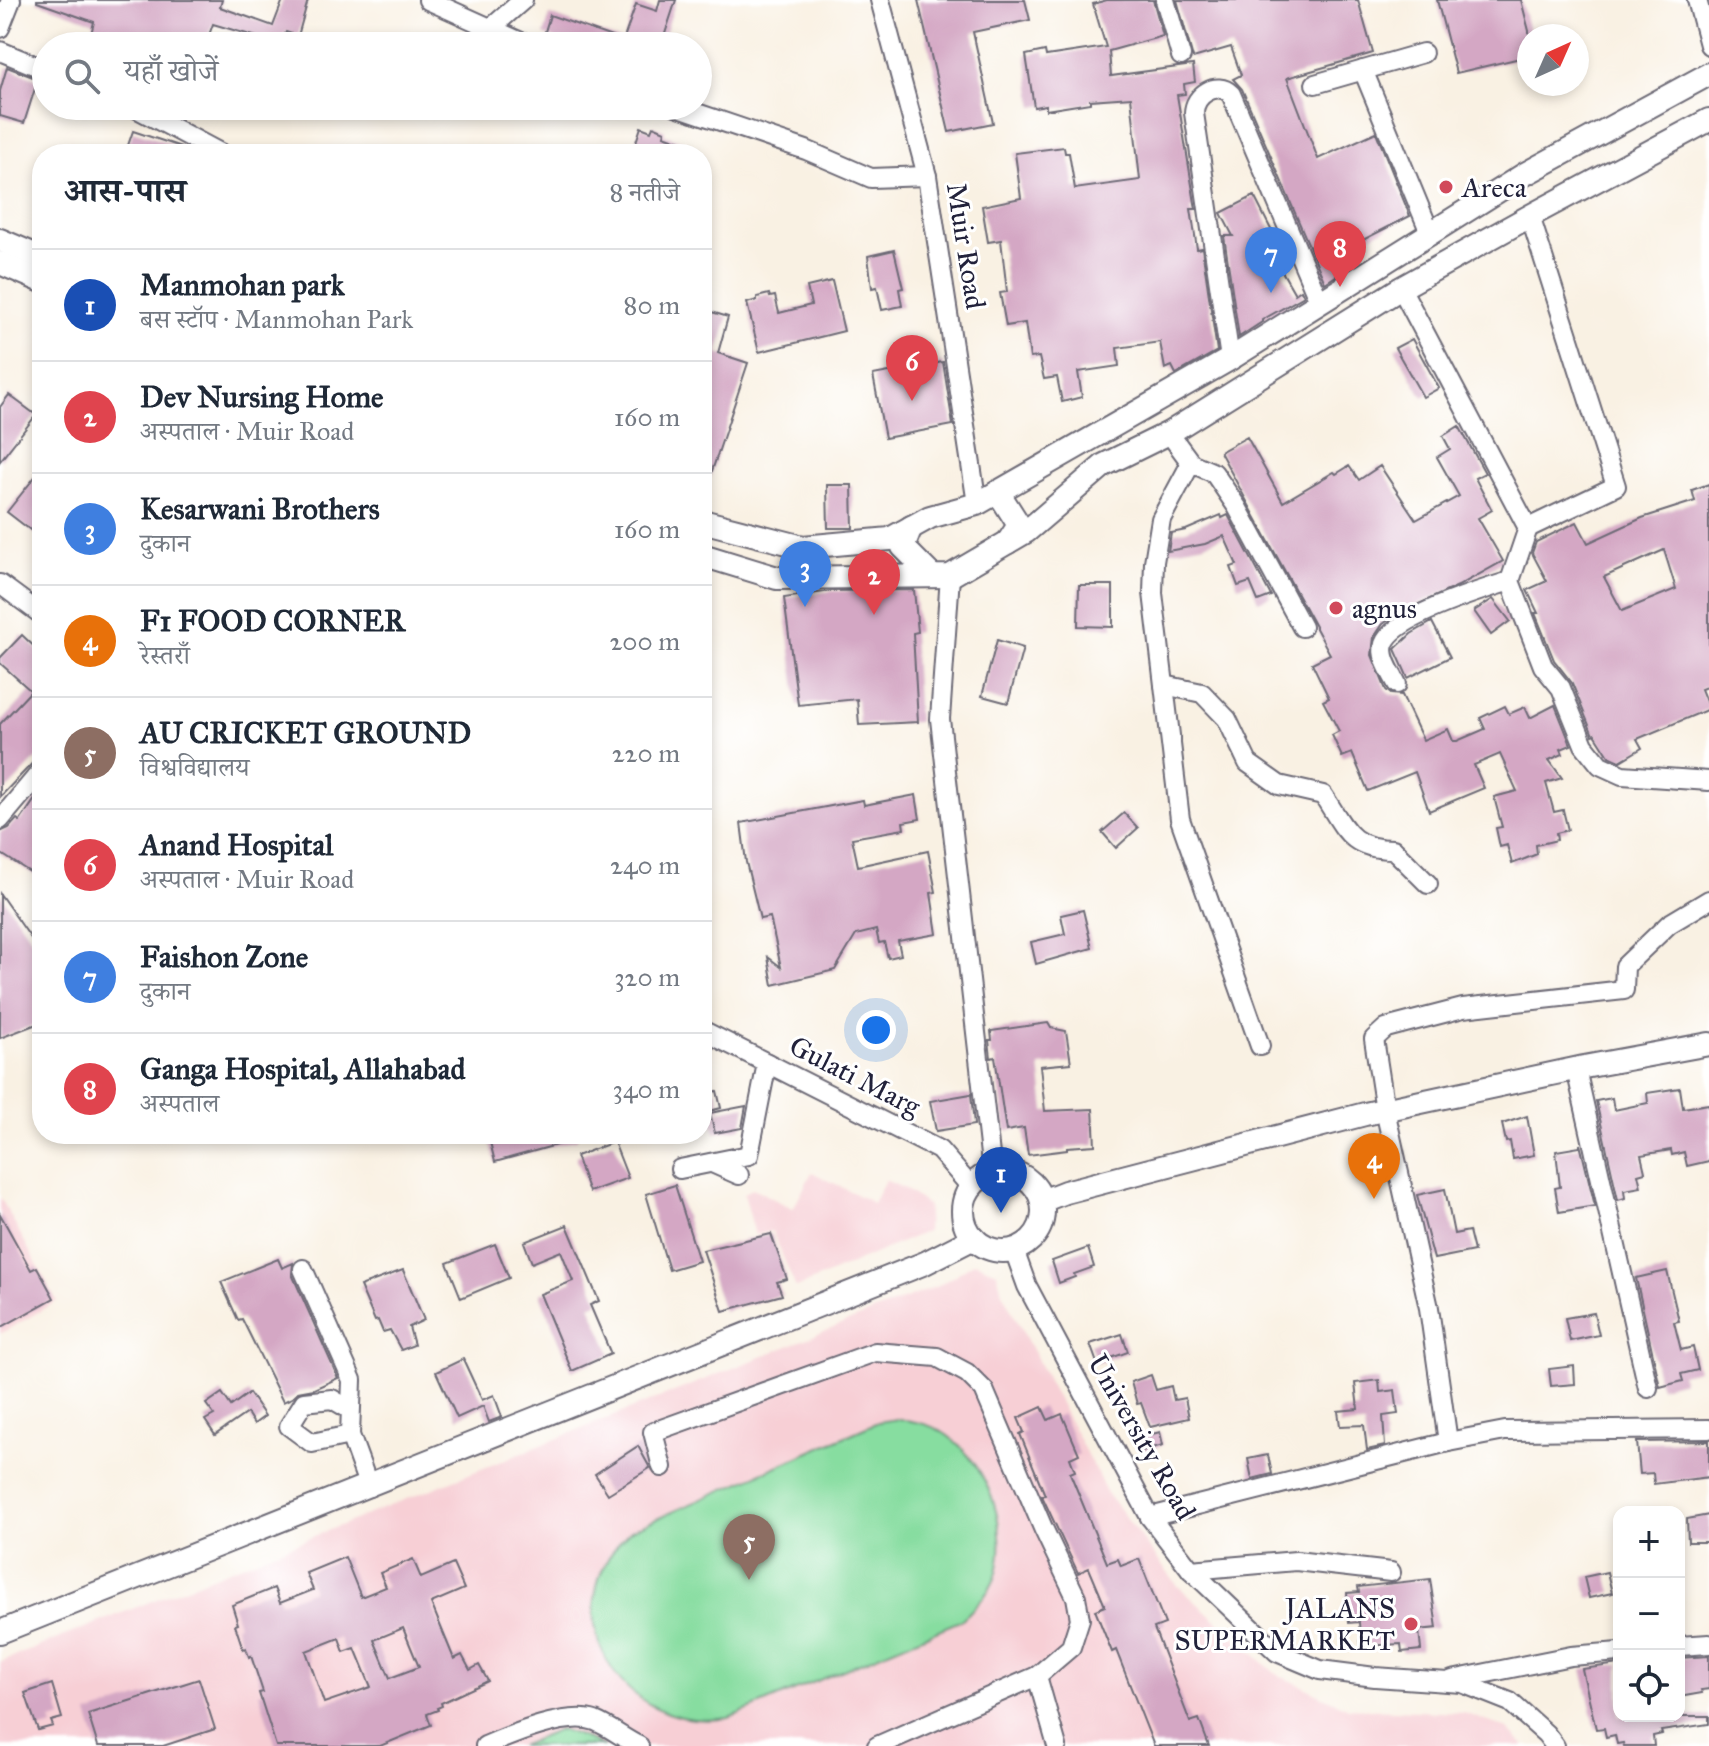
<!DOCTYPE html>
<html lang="hi">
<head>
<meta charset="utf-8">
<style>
  body { margin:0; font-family:"IM FELL Great Primer","Noto Serif Devanagari",serif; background:#f2f2f3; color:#1f2937 }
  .controls { position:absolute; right:24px; bottom:24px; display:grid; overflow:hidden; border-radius:16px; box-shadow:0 4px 12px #0003 }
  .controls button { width:72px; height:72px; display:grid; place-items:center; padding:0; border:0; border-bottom:2px solid #e0e1e3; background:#fff; color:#1f2937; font:40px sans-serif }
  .compass { position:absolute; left:1517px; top:24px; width:72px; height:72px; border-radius:50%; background:#fff; box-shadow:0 4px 12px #0003; rotate:45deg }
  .you { position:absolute; left:876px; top:1030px; width:28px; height:28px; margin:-20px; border:6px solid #fff; border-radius:50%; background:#1a73e8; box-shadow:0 0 0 12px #1a73e833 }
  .badge { display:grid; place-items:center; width:52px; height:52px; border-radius:50%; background:#ea580c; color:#fff; font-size:26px; font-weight:700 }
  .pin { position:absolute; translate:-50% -66px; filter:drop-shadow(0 2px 4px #0008) }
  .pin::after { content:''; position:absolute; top:42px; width:28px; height:24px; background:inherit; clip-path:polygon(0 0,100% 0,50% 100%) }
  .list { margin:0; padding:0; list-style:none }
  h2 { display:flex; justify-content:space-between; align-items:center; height:104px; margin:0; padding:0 32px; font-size:34px }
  h2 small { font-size:26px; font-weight:400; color:#747a83 }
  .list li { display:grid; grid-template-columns:52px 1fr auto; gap:24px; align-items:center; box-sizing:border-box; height:112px; padding:0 32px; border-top:2px solid #e0e1e3 }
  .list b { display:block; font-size:30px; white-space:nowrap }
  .list p { margin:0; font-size:26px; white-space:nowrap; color:#747a83 }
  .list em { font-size:26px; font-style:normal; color:#747a83 }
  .icon { flex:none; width:44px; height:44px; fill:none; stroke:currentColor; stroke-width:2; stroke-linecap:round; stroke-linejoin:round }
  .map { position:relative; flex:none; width:1709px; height:1746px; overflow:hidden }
  .search { position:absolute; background:#fff; box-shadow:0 4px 12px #0003; left:32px; top:32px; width:680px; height:88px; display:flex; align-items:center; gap:20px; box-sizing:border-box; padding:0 28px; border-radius:44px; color:#747a83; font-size:30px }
  .panel { position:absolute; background:#fff; box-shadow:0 4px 12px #0003; left:32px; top:144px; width:680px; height:1000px; border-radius:32px }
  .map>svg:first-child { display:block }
</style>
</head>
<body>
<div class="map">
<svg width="1709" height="1746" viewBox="0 0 1709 1746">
  <rect width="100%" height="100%" fill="#fff"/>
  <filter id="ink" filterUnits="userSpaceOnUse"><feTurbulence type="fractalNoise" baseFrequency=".0125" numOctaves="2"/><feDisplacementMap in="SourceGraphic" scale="16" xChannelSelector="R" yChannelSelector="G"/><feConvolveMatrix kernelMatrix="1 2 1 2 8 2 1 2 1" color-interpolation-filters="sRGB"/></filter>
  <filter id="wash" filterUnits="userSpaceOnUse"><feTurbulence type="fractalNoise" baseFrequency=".006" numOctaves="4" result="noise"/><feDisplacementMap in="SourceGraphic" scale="32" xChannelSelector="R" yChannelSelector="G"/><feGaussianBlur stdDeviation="1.8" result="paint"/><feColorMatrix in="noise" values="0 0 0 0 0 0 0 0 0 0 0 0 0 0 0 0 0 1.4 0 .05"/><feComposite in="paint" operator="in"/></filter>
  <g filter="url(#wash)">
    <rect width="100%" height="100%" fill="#f9f1e3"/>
    <g fill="#f7cfd5">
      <path d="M812,1172L873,1203L885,1180L905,1189L928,1206L927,1231L796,1288L772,1231L755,1235L744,1194L753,1188L793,1209Z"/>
      <path d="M0,1197L57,1301L0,1334Z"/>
      <path d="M975,1262L997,1272L1002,1292L1107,1493L1177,1585L1275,1673L1348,1708L1464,1713L1508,1729L1525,1746H0V1662L938,1286Z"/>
    </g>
    <g fill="#87dda0" stroke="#54806e" stroke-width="2">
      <path d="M897,1419C912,1421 926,1423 939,1430C984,1456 1010,1522 997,1572C992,1592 975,1607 960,1621L729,1718C618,1736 547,1609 631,1530L878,1422Z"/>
      <path d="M561,1729L605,1746H520Z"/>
    </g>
    <g id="blocks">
      <g fill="#d4a7c4" fill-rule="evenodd">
        <path d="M37,0H222L220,7L273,26L283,0H308L298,36L286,32L281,44L213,24L205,46H88L94,22L37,2Z"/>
        <path d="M660,0H676L661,46H575L544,35L550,15L623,41L636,4L657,11Z"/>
        <path d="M918,0H1025L1030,20L973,32L993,123L949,132Z"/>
        <path d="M1107,0H1153L1163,36L1109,51L1111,76L1193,65L1195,82L1184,84L1185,94L1177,95L1196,209H1191L1197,249L1202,248L1217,351L1176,374L1172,366L1165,369L1160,342L1117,348L1119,366L1078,372L1082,397L1062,402L1057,377L1044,379L1039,357L1030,358L1025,323L1006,326L1000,293L1007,292L1001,240L988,242L982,206L1021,198L1015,153L1064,147L1065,153H1069L1075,189L1140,180L1131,97L1090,100V103L1046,110V105L1034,107L1026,55L1045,51L1046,56L1106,47L1093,4Z"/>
        <path d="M1177,0H1358L1373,53L1287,78L1318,159L1376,132L1410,216L1349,247L1356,263L1325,283L1242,89L1233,79L1241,75L1231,47L1193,58Z"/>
        <path d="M1437,0H1521L1529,31V56L1456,73Z"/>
        <path d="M7,67L38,79L24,123L0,116V91Z"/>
        <path d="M653,126L665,131L664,135L692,145L689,154H679L657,147L655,154H632L641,127L651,131Z"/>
        <path d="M133,131L187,149L194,154H125Z"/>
        <path d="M1254,196L1287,261L1279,266L1295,294L1301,290L1304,296L1262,320V322L1239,337L1224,236H1233L1221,213Z"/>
        <path d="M894,250L903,288L899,289L902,306L882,310L877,287L872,288L868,256Z"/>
        <path d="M832,281L844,331L759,352L747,303L757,300V297L769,294L770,297L775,296L779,313L811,305L807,287Z"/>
        <path d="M702,309L728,317L718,353L748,363L705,492H702Z"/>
        <path d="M1412,339L1439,388L1423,397L1395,348Z"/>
        <path d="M943,362L953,425L885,438L873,375Z"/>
        <path d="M9,395L36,415L0,461V407Z"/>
        <path d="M1459,426L1485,473L1475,478L1492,510L1478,518L1503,561L1458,586L1397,614L1383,624L1374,637L1372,655L1386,690L1391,694L1402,695L1423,740L1448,729L1453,741H1457L1485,729L1480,718L1505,706L1509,714L1525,707L1530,718L1555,705L1571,745L1561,749L1563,754L1549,760L1562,778L1546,783L1554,812L1563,810L1568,830L1556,833L1557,840L1536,845L1537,854L1512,864L1507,845L1500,847L1496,828L1502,827L1494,797L1517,791L1500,754L1474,765L1484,788L1429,811L1415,772L1368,791L1352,753L1342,757L1332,735L1339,731L1323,701L1329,698L1312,663L1330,654L1220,452L1247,437L1283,502L1334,472L1336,474L1349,466L1359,480L1380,466L1416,520L1459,496L1437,457L1450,449L1443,436Z"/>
        <path d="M42,468V539L7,512Z"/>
        <path d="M1709,484V686L1701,689L1709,709L1637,739L1642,748L1620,761L1609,756L1595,734L1593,735L1572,683L1554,660L1535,613H1538L1527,590L1547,581L1532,553L1536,542L1577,522L1588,543L1642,518L1695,501L1692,490ZM1664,550L1676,589L1622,611L1604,577Z"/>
        <path d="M827,485H852L853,528H828Z"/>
        <path d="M1221,515L1222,518L1228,515L1271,596L1258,601L1250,582L1238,586L1231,567L1237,565L1224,536L1205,544L1168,551L1171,533L1186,530Z"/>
        <path d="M1079,585H1113V627L1078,626Z"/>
        <path d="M914,590L918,632L913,633L918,722L859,725L857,699L798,705L784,598L831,591Z"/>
        <path d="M1493,599L1510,621L1491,635L1474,611Z"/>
        <path d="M1432,622L1450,657L1408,678L1395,649L1411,634Z"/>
        <path d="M22,635L42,654V753L0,797V724L31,691L0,663V658Z"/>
        <path d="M997,640L1023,648L1008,703L982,696Z"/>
        <path d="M42,789V867L36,876L0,853V832L9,828L17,819L20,821Z"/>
        <path d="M916,795L920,819L903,822L904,829L852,838L858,866L928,851L936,892L931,893L937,934L898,941L901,955L888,958L884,942L879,943L876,930L856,935L835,970L773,985L768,957L781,967L770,917L760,919L746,862L741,823L863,800L864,805Z"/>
        <path d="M1124,813L1138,828L1116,848L1102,832Z"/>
        <path d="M0,894L42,954V1022L0,1038Z"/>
        <path d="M1083,910L1092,948L1036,964L1031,942L1065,934L1061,915Z"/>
        <path d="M1048,1023L1051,1028L1066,1031L1071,1063L1040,1066L1045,1111L1093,1109L1095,1145L1067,1147V1150L1028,1155L1024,1128L1006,1131L995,1057L991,1058L989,1040H992L991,1031Z"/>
        <path d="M1680,1088L1683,1108L1709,1104V1161L1687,1166L1684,1152L1672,1155L1671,1150L1641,1155L1645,1172L1638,1174L1641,1187L1624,1190L1625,1198L1618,1200L1596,1101L1612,1098L1614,1110L1648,1103L1647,1093Z"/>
        <path d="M717,1091L721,1108L702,1113V1094Z"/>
        <path d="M971,1094L974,1125L936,1131L930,1101Z"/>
        <path d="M746,1106L742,1128L715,1133L710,1113Z"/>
        <path d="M1527,1116L1534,1155L1513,1159L1510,1141L1506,1142L1502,1124Z"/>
        <path d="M488,1134H578V1139L495,1162Z"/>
        <path d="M614,1142L628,1178L589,1192L576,1156Z"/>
        <path d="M1580,1144L1595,1206L1559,1212L1555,1188L1560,1187L1556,1151L1580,1147Z"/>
        <path d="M675,1185L699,1261L669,1270L646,1194Z"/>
        <path d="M1445,1189L1454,1234L1469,1231L1474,1251L1434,1259L1417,1195Z"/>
        <path d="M0,1214L31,1270L37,1267L54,1298L0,1328Z"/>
        <path d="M567,1225L599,1301L590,1305L611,1354L572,1371L540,1294L573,1281L561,1251L532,1263L524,1242Z"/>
        <path d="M771,1234L787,1279L777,1282L782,1295L723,1311L703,1250Z"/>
        <path d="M495,1244L509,1278L461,1298L447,1263Z"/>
        <path d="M1088,1248L1094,1267L1074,1274L1075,1277L1059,1283L1052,1261Z"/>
        <path d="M278,1259L282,1268L293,1263L292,1274L338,1378L314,1389L298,1392L292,1398L283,1402L242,1319L238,1320L221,1282Z"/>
        <path d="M403,1270L424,1320L409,1327L414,1345L401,1350L390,1330L383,1332L378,1320L375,1321L360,1286Z"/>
        <path d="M1667,1271L1679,1321L1674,1322L1681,1350L1693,1347L1698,1370L1681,1374L1683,1381L1660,1387L1636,1278Z"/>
        <path d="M1594,1313L1599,1335L1570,1341L1565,1318Z"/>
        <path d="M1122,1334L1128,1352L1097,1363L1090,1344Z"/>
        <path d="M463,1359L482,1400L494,1395L502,1417L489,1422L483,1406L457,1418L436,1372Z"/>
        <path d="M1574,1366L1575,1384L1551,1386L1549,1369Z"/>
        <path d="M1151,1375L1156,1390L1171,1386L1174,1400L1185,1398L1189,1418L1150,1427L1141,1403L1137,1404L1131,1382Z"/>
        <path d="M1379,1380L1380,1392L1395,1390L1398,1414L1383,1416L1385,1446L1367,1450L1364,1425L1340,1426L1338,1411L1358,1409L1355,1383Z"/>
        <path d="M222,1393L231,1406L249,1393L265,1416L254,1424L247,1413L215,1435L205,1420L214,1415L206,1404Z"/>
        <path d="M1042,1407L1048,1420L1062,1414L1079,1454L1070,1458L1075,1471L1070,1473L1107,1563L1118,1559L1121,1566L1139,1559L1165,1624L1154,1628L1190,1722L1199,1719L1209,1746H1154L1116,1650L1112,1652L1095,1610L1105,1606L1089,1568L1078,1573L1042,1496L1045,1495L1020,1434L1024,1432L1018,1418Z"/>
        <path d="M1160,1432L1163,1445L1141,1451L1137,1438Z"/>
        <path d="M1709,1441V1477L1654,1484L1653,1473L1640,1474L1637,1442Z"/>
        <path d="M638,1446L650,1468L608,1494L595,1474Z"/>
        <path d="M1268,1455L1272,1474L1252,1479L1248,1459Z"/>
        <path d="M1709,1515V1542H1688L1687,1519Z"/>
        <path d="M345,1557L361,1597L386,1587L380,1573L413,1559L421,1578L453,1564L464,1589L431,1603L454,1659L462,1655L470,1670L479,1665L488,1681L441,1703L442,1706L437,1708L438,1710L427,1714L431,1725L380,1746H276L259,1693L263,1692L251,1656L249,1657L246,1648L243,1649L235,1625L238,1624L232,1605L274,1588L280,1603L313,1590L306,1573ZM403,1628L419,1667L390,1678L374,1640ZM339,1638L344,1652L355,1648L371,1687L324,1703L306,1651Z"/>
        <path d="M1607,1572L1612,1593L1589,1598L1584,1577Z"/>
        <path d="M1430,1579L1437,1628L1419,1630L1421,1650L1402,1652L1401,1644L1361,1646L1359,1622L1349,1623L1347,1593L1359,1592L1358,1587Z"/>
        <path d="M1709,1656V1689L1701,1690L1702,1693L1679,1697V1658Z"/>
        <path d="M1619,1664V1716H1709V1724L1661,1731L1662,1734L1653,1736L1654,1746H1624L1623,1743L1617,1744L1615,1735L1606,1737L1604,1728L1596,1729L1582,1669Z"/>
        <path d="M199,1679L215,1729L163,1746H98L88,1714Z"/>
        <path d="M52,1684L62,1718L51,1721L53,1726L38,1730L25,1693Z"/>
      </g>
    </g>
  </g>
  <g filter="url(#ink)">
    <use href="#blocks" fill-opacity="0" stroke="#6d6a76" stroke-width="2"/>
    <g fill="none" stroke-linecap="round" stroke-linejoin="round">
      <g stroke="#6d6a76" stroke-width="22">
        <g id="minor">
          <path d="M428,0L530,46"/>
          <path d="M880,0L927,176L977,504"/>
          <path d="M1165,0L1181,56"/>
          <path d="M1697,0L1709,45"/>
          <path d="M0,28L11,0"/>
          <path d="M490,29L523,0"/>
          <path d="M0,51L46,70"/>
          <path d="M1363,70L1431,235"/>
          <path d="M1315,84L1423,53"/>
          <path d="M132,106L222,154"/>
          <path d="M676,106L806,150L871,178L927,176"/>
          <path d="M1401,288L1528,528L1616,486L1530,216"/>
          <path d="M1230,359L1194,113C1194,95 1217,80 1231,94L1320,303"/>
          <path d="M1169,433L1191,463L1214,473L1237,507L1302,627"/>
          <path d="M1191,463L1161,519L1154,562L1153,593L1180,819L1260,1046"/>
          <path d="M1528,528L1510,581L1543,666L1561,688L1584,745L1600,765L1622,775L1709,781"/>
          <path d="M950,576L940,719L992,1172"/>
          <path d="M0,584L42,615"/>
          <path d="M1397,684C1391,672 1380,657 1384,644C1394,616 1482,590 1510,581"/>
          <path d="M1164,685L1202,693L1227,719L1248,763L1279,785L1323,795C1345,828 1349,849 1393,849L1428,884"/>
          <path d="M0,820L42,770"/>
          <path d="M702,1030L939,1150L971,1187"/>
          <path d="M1576,1069L1648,1388"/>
          <path d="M712,1163L739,1175"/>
          <path d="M680,1169L749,1155L767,1063"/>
          <path d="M1014,1250L1027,1286L1150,1517L1191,1570L1277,1652L1320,1670L1375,1677L1462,1683L1510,1702L1546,1734L1555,1746"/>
          <path d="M303,1269L352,1380L350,1435L369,1487"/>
          <path d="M349,1409L332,1399L304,1402L289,1426L312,1443L350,1435"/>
          <path d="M1448,1442L1429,1308L1385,1110L1374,1039L1386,1028L1463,1008L1624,990L1625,966L1669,924L1709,900"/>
          <path d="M662,1467L653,1432L875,1352L937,1357L967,1373L984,1390L1043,1528L1076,1597L1080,1619L1071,1647L1037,1676L1057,1746"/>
          <path d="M1150,1517L1448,1442L1505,1431L1709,1429"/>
          <path d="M1191,1570L1296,1561L1391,1572"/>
          <path d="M1679,1646L1709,1644"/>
          <path d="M1452,1680L1571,1656L1619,1652"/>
          <path d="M485,1746C511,1735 567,1711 595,1721C610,1727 624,1739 639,1746"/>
          <path d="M877,1746L1037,1676"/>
        </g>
      </g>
      <g stroke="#6d6a76" stroke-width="26">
        <g id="major">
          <path d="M0,240L42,258"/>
          <path d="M0,263L42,281"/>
          <path d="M998,492L1019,525L1008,542"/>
          <path d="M702,521L803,547L890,539L930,517L977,504L1230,359L1525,174L1709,74"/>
          <path d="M911,527L903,547L932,576"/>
          <path d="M702,555L777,578L950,576L1027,531L1104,465L1169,433L1401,288L1530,216L1709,120"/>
          <circle cx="1003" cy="1211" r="40"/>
          <path d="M1042,1201L1065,1192L1365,1114L1584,1067L1709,1044"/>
          <path d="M0,1632L925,1263L974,1238"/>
        </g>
      </g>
      <use href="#minor" stroke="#fff" stroke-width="18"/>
      <use href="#major" stroke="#fff" stroke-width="22"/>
    </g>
  </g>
  <g fill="#d1495b" stroke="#fff" stroke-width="3">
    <circle cx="1446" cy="187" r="8"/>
    <circle cx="1336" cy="608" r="8"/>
    <circle cx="1411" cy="1624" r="8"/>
  </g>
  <g text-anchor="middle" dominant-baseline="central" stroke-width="6" stroke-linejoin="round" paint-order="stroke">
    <g font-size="28" fill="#22223b" stroke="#fff" text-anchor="start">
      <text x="1462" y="187">Areca</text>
      <text x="1352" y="608">agnus</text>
      <text x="1395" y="1608" text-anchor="end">JALANS<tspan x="1395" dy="32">SUPERMARKET</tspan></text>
    </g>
    <g font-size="28" fill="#22223b" stroke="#fff">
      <text transform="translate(966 246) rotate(81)">Muir Road</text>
      <text transform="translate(855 1076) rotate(27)">Gulati Marg</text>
      <text transform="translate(1142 1437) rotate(60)">University Road</text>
    </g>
  </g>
</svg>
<div class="controls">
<button>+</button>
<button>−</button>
<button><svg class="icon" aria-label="locate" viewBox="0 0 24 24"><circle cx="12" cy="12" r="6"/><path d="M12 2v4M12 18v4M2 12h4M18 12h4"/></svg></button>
</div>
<svg class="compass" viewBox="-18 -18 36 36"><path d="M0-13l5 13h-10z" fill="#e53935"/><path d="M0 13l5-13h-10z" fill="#747a83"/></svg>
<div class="you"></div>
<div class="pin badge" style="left:1001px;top:1213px;background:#1a4fb4">1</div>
<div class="pin badge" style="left:874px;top:615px;background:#e0444e">2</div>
<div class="pin badge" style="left:805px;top:607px;background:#3f7fe0">3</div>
<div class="pin badge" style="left:1374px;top:1199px;background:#e8710a">4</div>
<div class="pin badge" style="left:749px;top:1580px;background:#8d6e63">5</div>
<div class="pin badge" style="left:912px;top:401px;background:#e0444e">6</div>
<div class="pin badge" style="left:1271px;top:293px;background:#3f7fe0">7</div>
<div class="pin badge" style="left:1340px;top:287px;background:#e0444e">8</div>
<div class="search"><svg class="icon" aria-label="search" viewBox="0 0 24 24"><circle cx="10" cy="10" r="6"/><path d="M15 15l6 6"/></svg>यहाँ खोजें</div>
<section class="panel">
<h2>आस-पास<small>8 नतीजे</small></h2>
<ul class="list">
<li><span class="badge" style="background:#1a4fb4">1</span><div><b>Manmohan park</b><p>बस स्टॉप · Manmohan Park</p></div><em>80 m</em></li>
<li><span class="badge" style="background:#e0444e">2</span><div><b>Dev Nursing Home</b><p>अस्पताल · Muir Road</p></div><em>160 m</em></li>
<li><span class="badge" style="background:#3f7fe0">3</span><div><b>Kesarwani Brothers</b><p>दुकान</p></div><em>160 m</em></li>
<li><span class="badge" style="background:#e8710a">4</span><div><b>F1 FOOD CORNER</b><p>रेस्तराँ</p></div><em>200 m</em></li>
<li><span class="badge" style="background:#8d6e63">5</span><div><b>AU CRICKET GROUND</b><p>विश्वविद्यालय</p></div><em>220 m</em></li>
<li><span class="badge" style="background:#e0444e">6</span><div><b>Anand Hospital</b><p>अस्पताल · Muir Road</p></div><em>240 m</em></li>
<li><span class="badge" style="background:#3f7fe0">7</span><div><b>Faishon Zone</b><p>दुकान</p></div><em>320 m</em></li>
<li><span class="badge" style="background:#e0444e">8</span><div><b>Ganga Hospital, Allahabad</b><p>अस्पताल</p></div><em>340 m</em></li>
</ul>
</section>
</div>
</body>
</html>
